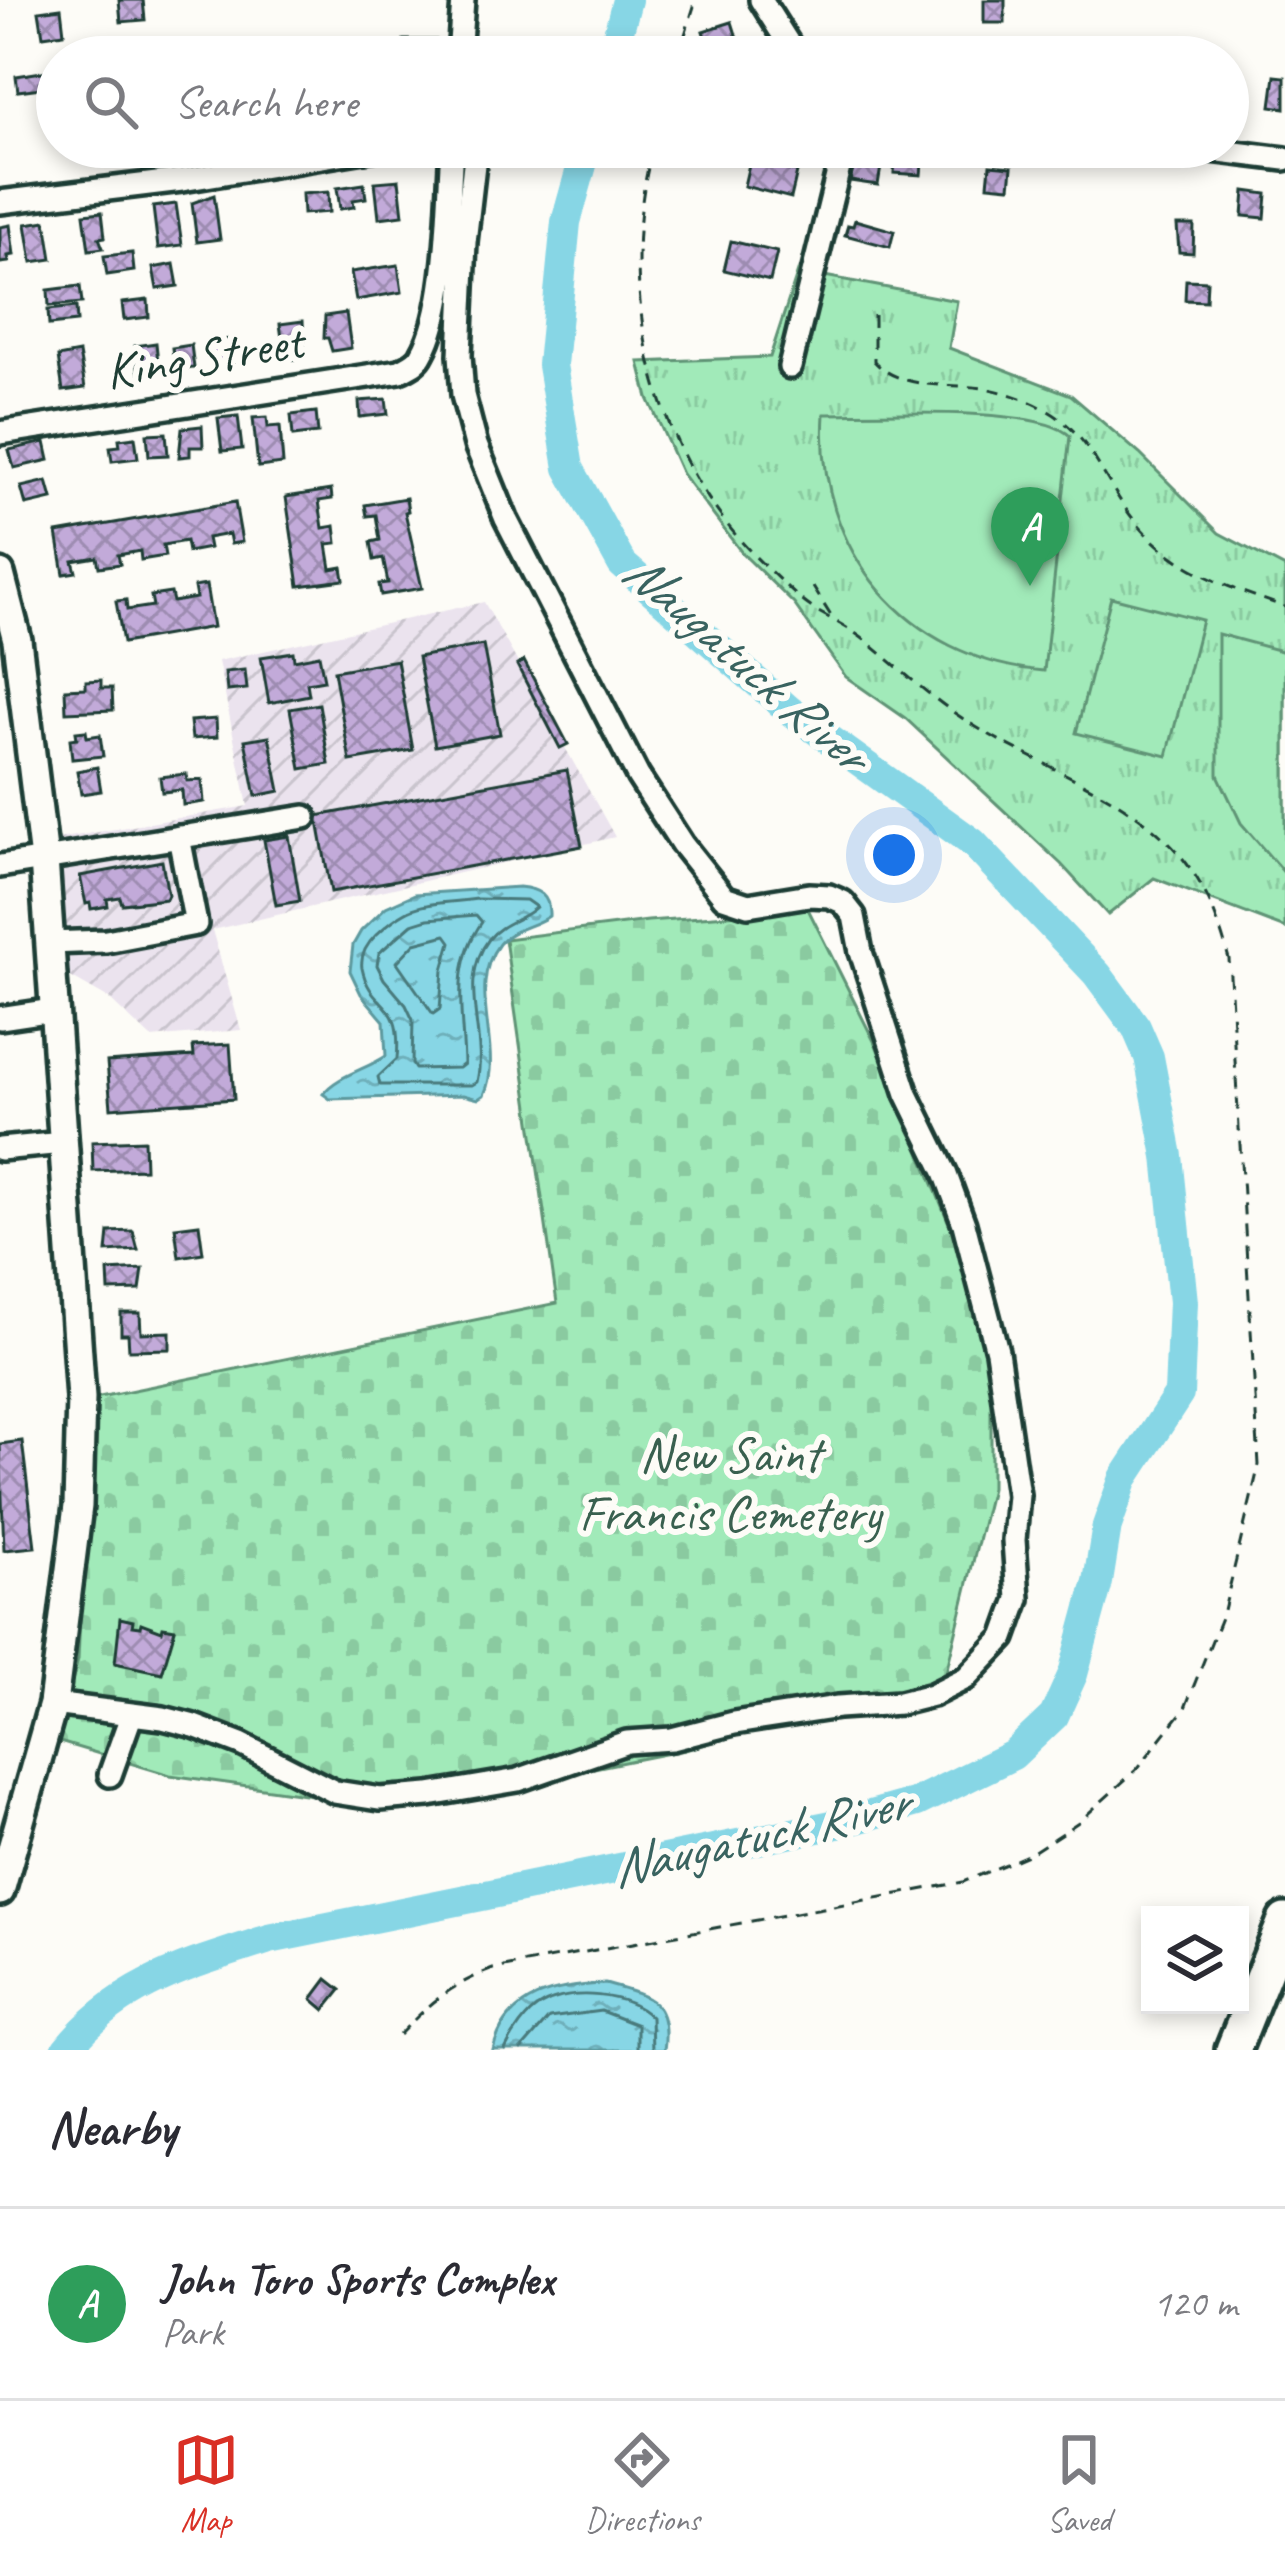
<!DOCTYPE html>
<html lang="en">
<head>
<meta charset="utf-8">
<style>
  body { margin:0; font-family:Caveat,sans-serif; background:#f2f2f3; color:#2b2b33 }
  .controls { position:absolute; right:36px; bottom:36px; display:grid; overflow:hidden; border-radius:0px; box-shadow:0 6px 18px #0003 }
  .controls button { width:108px; height:108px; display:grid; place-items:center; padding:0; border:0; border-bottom:3px solid #e1e1e2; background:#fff; color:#2b2b33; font:60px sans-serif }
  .you { position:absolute; left:894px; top:855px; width:42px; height:42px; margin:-30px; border:9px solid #fff; border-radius:50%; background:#1a73e8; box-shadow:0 0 0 18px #1a73e833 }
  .badge { display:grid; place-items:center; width:78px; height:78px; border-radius:50%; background:#d93025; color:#fff; font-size:39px; font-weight:700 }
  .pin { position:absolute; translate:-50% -99px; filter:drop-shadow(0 3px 6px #0008) }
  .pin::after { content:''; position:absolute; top:63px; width:42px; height:36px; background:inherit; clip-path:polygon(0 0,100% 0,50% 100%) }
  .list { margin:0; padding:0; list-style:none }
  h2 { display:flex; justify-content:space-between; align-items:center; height:156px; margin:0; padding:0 48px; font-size:51px }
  h2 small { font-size:39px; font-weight:400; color:#7c7c81 }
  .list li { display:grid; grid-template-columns:78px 1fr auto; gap:36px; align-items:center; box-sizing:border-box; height:192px; padding:0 48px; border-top:3px solid #e1e1e2 }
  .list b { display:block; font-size:45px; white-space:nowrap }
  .list p { margin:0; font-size:39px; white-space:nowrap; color:#7c7c81 }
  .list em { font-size:39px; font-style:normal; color:#7c7c81 }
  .icon { flex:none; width:66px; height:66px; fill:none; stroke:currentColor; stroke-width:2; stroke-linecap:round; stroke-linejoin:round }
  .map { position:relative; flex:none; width:1285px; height:2050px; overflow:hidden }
  .search { position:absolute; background:#fff; box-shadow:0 6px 18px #0003; left:36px; right:36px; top:36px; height:132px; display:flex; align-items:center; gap:30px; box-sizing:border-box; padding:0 42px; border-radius:66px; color:#7c7c81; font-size:45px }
  .sheet { height:348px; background:#fff }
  nav { display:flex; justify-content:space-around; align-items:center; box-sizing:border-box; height:168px; border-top:3px solid #e1e1e2; background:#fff; font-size:33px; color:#7c7c81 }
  nav a { display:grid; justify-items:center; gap:6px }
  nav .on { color:#d93025 }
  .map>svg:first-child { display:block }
</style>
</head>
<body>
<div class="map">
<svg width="1285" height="2050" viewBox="0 0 1285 2050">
  <defs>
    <pattern id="industrial-furrows" width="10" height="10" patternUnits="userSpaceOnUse" patternTransform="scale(3)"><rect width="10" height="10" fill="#ebe3ee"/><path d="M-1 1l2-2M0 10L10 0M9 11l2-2" fill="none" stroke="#c9c4cd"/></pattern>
    <pattern id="grass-tufts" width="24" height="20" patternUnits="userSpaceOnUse" patternTransform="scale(3)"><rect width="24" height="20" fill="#a1eab9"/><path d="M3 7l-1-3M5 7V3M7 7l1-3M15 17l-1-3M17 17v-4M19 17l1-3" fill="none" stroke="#8acaa0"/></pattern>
    <pattern id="cemetery-stones" width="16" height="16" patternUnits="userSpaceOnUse" patternTransform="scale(3)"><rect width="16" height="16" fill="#a1eab9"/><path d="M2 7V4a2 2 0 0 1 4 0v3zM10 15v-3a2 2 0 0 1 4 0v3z" fill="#8acaa0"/></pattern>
    <pattern id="water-ripples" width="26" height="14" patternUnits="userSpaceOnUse" patternTransform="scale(3)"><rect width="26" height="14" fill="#87d6e5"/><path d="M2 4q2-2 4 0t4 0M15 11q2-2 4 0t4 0" fill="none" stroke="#6eafba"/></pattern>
    <pattern id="building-cross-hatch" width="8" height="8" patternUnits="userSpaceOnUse" patternTransform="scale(3)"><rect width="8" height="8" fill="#c2aad9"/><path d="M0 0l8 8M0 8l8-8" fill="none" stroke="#9d8cb1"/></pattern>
  </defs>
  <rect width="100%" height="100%" fill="#fdfcf7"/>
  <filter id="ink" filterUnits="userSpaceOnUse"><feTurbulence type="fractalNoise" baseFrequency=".00833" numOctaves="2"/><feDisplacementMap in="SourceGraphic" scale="24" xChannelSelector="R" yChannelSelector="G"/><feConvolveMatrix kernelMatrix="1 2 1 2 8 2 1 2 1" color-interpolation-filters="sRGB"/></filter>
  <g filter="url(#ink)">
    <path fill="url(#industrial-furrows)" d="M484,602L615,837L212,930L241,1030L151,1038L109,999L67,975L58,839L248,806L218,661Z"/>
    <path fill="url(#grass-tufts)" stroke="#609476" stroke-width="3" d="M798,271L957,301L949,348L1071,395L1140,454L1219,533L1285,568V928L1154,878L1108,915L1061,864L905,718L846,677L794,604L742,553L682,474L648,398L639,362L770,357Z"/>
    <path fill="url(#cemetery-stones)" stroke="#609476" stroke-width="3" d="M808,909L876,1045L937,1194L963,1258L991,1359V1488L943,1685L843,1717L741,1734L685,1750L518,1783L326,1797L170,1775L56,1741L78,1660L90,1399L557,1303L505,939L648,921Z"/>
    <g fill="#a1eab9" stroke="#609476" stroke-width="3">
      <path d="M824,414C873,414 1041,405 1070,436L1044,671C906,660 815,551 824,414Z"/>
      <path d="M1111,597L1202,620L1167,756L1076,733Z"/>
      <path d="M1218,634L1285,652V874L1241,823L1218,775Z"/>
    </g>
    <g fill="url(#water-ripples)" stroke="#5d999e" stroke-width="3">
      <path d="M519,887C539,889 550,895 549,916C534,927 512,928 499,944C465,988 505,1049 484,1095L478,1099L463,1095L330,1099L323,1094C336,1076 367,1069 386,1056L384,1021L361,994L350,971L353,945L361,931L386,907L415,894Z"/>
      <path d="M605,1984C648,1996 671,1999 664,2050H493C507,1994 556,1986 605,1984Z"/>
    </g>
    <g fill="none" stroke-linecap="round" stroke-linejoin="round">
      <g stroke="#497a7b" stroke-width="3">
        <path d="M477,899L526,900L536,907C523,920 502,922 489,939C456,982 488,1035 477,1082L472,1085H380L378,1077L397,1059C403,995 371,1012 362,968C360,955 367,944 376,935C415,898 427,906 477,899Z"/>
        <path d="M476,915L482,922C450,967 463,1013 464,1064L459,1068L415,1069L412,1064L413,1020L406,1005L384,979L377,965L379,953L412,924L428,919Z"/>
        <path d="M446,935L451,942L443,970L440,1009L433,1014L397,962L415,943Z"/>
        <path d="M505,2050C512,2035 526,2013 541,2005C571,1988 627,1993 651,2017L652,2050"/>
        <path d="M521,2050L549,2018L601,2011L637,2025V2050"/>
      </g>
      <g stroke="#87d6e5" stroke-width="30">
        <path d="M612,57L627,0"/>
        <path d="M66,2050C120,1982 190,1965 269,1939L842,1823L917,1802L1013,1755L1054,1716L1073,1674L1098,1582L1107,1526L1124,1478L1179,1394L1183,1302L1168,1156L1149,1057L1136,1027L1097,974L973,843L790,711L622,564L569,468L552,365L566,222L587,147"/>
      </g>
    </g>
    <g fill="url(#building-cross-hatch)" stroke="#1f3d34" stroke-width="3">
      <path d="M119,0H143L145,20L121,22Z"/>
      <rect x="984" y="0" width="21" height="23"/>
      <path d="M61,8L64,33L43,36L39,11Z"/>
      <path d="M732,22L743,57H711L703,31Z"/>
      <path d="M404,40H436L437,57H404Z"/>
      <path d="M55,70L57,79L40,82L41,88L18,91L16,76Z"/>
      <path d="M1275,76L1285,77V108L1271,106Z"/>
      <path d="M859,147L884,148L878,185L850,181Z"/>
      <path d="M896,151L923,153L921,175L894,173Z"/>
      <path d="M750,160L797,172L791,198L744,186Z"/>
      <path d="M990,165L1012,167L1010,187L988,185Z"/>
      <path d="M399,180L403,215L379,218L375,182Z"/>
      <path d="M364,184L366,198L353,200L354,207L340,209L337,188Z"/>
      <path d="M1245,191L1267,194L1265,218L1243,216Z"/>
      <path d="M328,192L329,212L303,214L302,194Z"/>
      <path d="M214,195L220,239L197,242L192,203Z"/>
      <path d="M176,204L182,245L158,248L153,207Z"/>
      <path d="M102,212L105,237L99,238L103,248L89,250L84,214Z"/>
      <path d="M855,220L894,231L890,247L845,235L848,225L853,226Z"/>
      <path d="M46,221L52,259L32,262L26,224Z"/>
      <path d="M10,225L14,255L8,256L9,262L0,263V227Z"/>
      <path d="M1177,225H1194L1193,253L1179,252Z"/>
      <path d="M731,241L777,252L770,281L724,270Z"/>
      <path d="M132,253L134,271L107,275L104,256Z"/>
      <path d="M174,264L178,286L157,289L153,268Z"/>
      <path d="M398,265L402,292L356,300L351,272Z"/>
      <path d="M1186,280L1207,281L1206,301L1185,300Z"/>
      <path d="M80,286L82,303L49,306L48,290Z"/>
      <path d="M148,300L149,317L124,320L122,303Z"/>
      <path d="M76,307L77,322L49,325L48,310Z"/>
      <path d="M346,313L351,348L332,351L328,338H324L325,316Z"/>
      <path d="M303,321L305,358L285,360L280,324Z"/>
      <path d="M229,339L235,365L215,369L210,343Z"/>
      <path d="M156,343L159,372L139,375L135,346Z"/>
      <path d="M191,345L194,368L175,370L172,348Z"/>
      <path d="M79,353L85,388L63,391L58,357Z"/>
      <path d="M386,399L388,414L360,417L359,401Z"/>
      <path d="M316,412L318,433L293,436L291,415Z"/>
      <path d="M238,416L242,449L222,451L218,418Z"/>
      <path d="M267,417L268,427L280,426L283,464L258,467L253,418Z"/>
      <path d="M202,426L203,447H190V456L179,457L182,428Z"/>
      <path d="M166,433L168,455L149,456L147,434Z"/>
      <path d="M135,437L138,458L112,461L110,447L120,446L119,439Z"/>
      <path d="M45,442L49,460L14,468L9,450Z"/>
      <path d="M47,481L52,499L26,505L21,487Z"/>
      <path d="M331,490L332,499L319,501L323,528L335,526L337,543L327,544L331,569L342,567L344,580L299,586L286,497Z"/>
      <path d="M406,498L408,511L405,512L422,588L381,595L379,584L388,583L383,558L374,560L371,542L380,540L376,515L367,516L365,505Z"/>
      <path d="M235,502L242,542L231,544L229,534L207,538L209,548L188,552L186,541L163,545L165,556L141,560L140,551L118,555L120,564L99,567L97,557L73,561L76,572L64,574L57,533Z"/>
      <path d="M206,585L213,627L123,643L116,601L126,600L127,610L153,606L151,596L171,593L173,602L196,598L194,587Z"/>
      <path d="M483,645L500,734L435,746L418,657Z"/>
      <path d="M293,652L294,660L319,655L324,680L307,683L309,695L269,703L261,657Z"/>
      <path d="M397,660L413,750L350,761L334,671Z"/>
      <path d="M524,661L568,744L560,748L517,665Z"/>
      <path d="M245,670L247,689L227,691L225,672Z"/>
      <path d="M101,680V688H112L113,710L66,712L65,689L86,688V681Z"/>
      <path d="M319,704L329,764L301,769L290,709Z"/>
      <path d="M216,719L217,737L192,739L190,721Z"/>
      <path d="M86,731L87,737L100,735L103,756L72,759L70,739L77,738L76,732Z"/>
      <path d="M269,736L280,791L256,796L245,740Z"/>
      <path d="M97,767L101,791L81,794L77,771Z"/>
      <path d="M567,770L582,846L331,892L317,816Z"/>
      <path d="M186,774L187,781L202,780L204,802L183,805L182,790L162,792L160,777Z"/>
      <path d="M289,836L300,901L276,905L264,840Z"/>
      <path d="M162,861L168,895L166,899L122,904L120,897L107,899L108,906L91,909L90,903L86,904L80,876Z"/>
      <path d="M230,1044L234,1099L111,1108L107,1062L194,1056L193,1046Z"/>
      <path d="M144,1140L145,1169L93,1171L92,1142Z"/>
      <path d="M199,1224L203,1253L179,1257L175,1227Z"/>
      <path d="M133,1231L138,1250L107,1252L109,1232Z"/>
      <path d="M143,1269L140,1290L109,1291L108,1271Z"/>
      <path d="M121,1313H140L141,1333L170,1332V1349L129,1350L128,1334H121Z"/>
      <path d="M22,1441L35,1547L4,1550L0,1444Z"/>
      <path d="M120,1618L133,1621L132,1626L140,1627L141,1623L162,1631L163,1627L175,1629L162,1673L115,1663Z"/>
      <path d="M327,1979L341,1990L325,2010L312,1999Z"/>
    </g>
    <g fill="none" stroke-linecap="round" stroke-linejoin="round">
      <g stroke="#1f3d34" stroke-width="30">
        <g id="minor">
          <path d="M761,0L797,57"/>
          <path d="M459,57L463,0"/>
          <path d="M1187,147L1285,159"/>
          <path d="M0,202L182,180L383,147"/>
          <path d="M790,367L844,147"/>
          <path d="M0,433L400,371C409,366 418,363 422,354C449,307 448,202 452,147"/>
          <path d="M0,866L305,817"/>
          <path d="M49,943L106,941L196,924L179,837"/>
          <path d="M0,1018L53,1010"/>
          <path d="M0,1149L63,1143"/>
          <path d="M53,1704L163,1718L194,1726L241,1744L335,1792L380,1799L429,1795L518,1780L627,1742L672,1739L734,1723L838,1707L900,1703L932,1695L966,1678L1004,1638L1018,1599L1014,1540L1018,1495L997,1351L964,1224L945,1172L907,1094L861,952L854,916L843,902L829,896L809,895L748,905L724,897L682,844L638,776L506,519L476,445L463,395L460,355L465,242L476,147"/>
          <path d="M110,1775L131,1716"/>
        </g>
      </g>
      <g stroke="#1f3d34" stroke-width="36">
        <path id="major" d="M0,574L17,640L44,859L81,1398L78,1506L53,1704L0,1891"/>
      </g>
      <g stroke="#1f3d34" stroke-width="42">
        <path id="highway" d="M1233,2050L1285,1921"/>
      </g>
      <g stroke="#1f3d34" stroke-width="3" stroke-dasharray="12 9" stroke-linecap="butt">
        <path d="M678,57L696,0"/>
        <path d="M874,315V361C902,392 951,382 989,389C1009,393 1032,401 1050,412C1091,436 1105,484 1134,520C1174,570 1228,587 1285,607"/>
        <path d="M813,587L831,616"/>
        <path d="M399,2035C431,2002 449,1986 493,1969L963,1882L1030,1854L1080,1821L1137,1769L1185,1708L1224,1610L1259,1465L1229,959C1219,923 1208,890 1184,860C1130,792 1032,765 962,718C927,695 895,664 862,638C847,627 831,619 815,610C798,599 782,582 767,568C654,462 613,295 653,147"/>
      </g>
      <use href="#minor" stroke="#fdfcf7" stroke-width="21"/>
      <use href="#major" stroke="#fdfcf7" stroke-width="27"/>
      <use href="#highway" stroke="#fdfcf7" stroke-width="33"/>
    </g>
  </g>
  <g text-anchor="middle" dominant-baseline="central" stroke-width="12" stroke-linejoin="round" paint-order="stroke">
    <g font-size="51" fill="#1f3d34" stroke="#fdfcf7">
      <text transform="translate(204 356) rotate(-9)">King Street</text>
    </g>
    <g font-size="51" fill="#39604f" stroke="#fdfcf7">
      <text x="730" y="1454">New Saint<tspan x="730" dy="59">Francis Cemetery</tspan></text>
    </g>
    <g font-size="54" font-style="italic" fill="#396360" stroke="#fdfcf7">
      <text transform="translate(746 661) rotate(41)">Naugatuck River</text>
      <text transform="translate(759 1835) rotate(-13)">Naugatuck River</text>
    </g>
  </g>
</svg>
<div class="controls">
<button><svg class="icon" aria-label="layers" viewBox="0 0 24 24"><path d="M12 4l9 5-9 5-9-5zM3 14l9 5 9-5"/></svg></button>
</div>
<div class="you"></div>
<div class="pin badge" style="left:1030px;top:586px;background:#2e9e5b">A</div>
<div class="search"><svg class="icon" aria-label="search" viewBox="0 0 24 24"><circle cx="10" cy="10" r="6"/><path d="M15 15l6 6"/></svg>Search here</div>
</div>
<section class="sheet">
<h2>Nearby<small></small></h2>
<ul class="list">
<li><span class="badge" style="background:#2e9e5b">A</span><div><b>John Toro Sports Complex</b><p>Park</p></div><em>120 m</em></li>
</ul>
</section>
<nav>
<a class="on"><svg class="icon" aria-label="map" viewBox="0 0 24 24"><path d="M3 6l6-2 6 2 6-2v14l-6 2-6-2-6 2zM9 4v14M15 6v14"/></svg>Map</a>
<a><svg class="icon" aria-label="directions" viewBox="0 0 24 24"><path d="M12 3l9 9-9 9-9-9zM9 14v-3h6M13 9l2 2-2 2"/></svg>Directions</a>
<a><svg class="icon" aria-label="saved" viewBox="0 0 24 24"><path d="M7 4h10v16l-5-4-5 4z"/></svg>Saved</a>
</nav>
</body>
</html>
